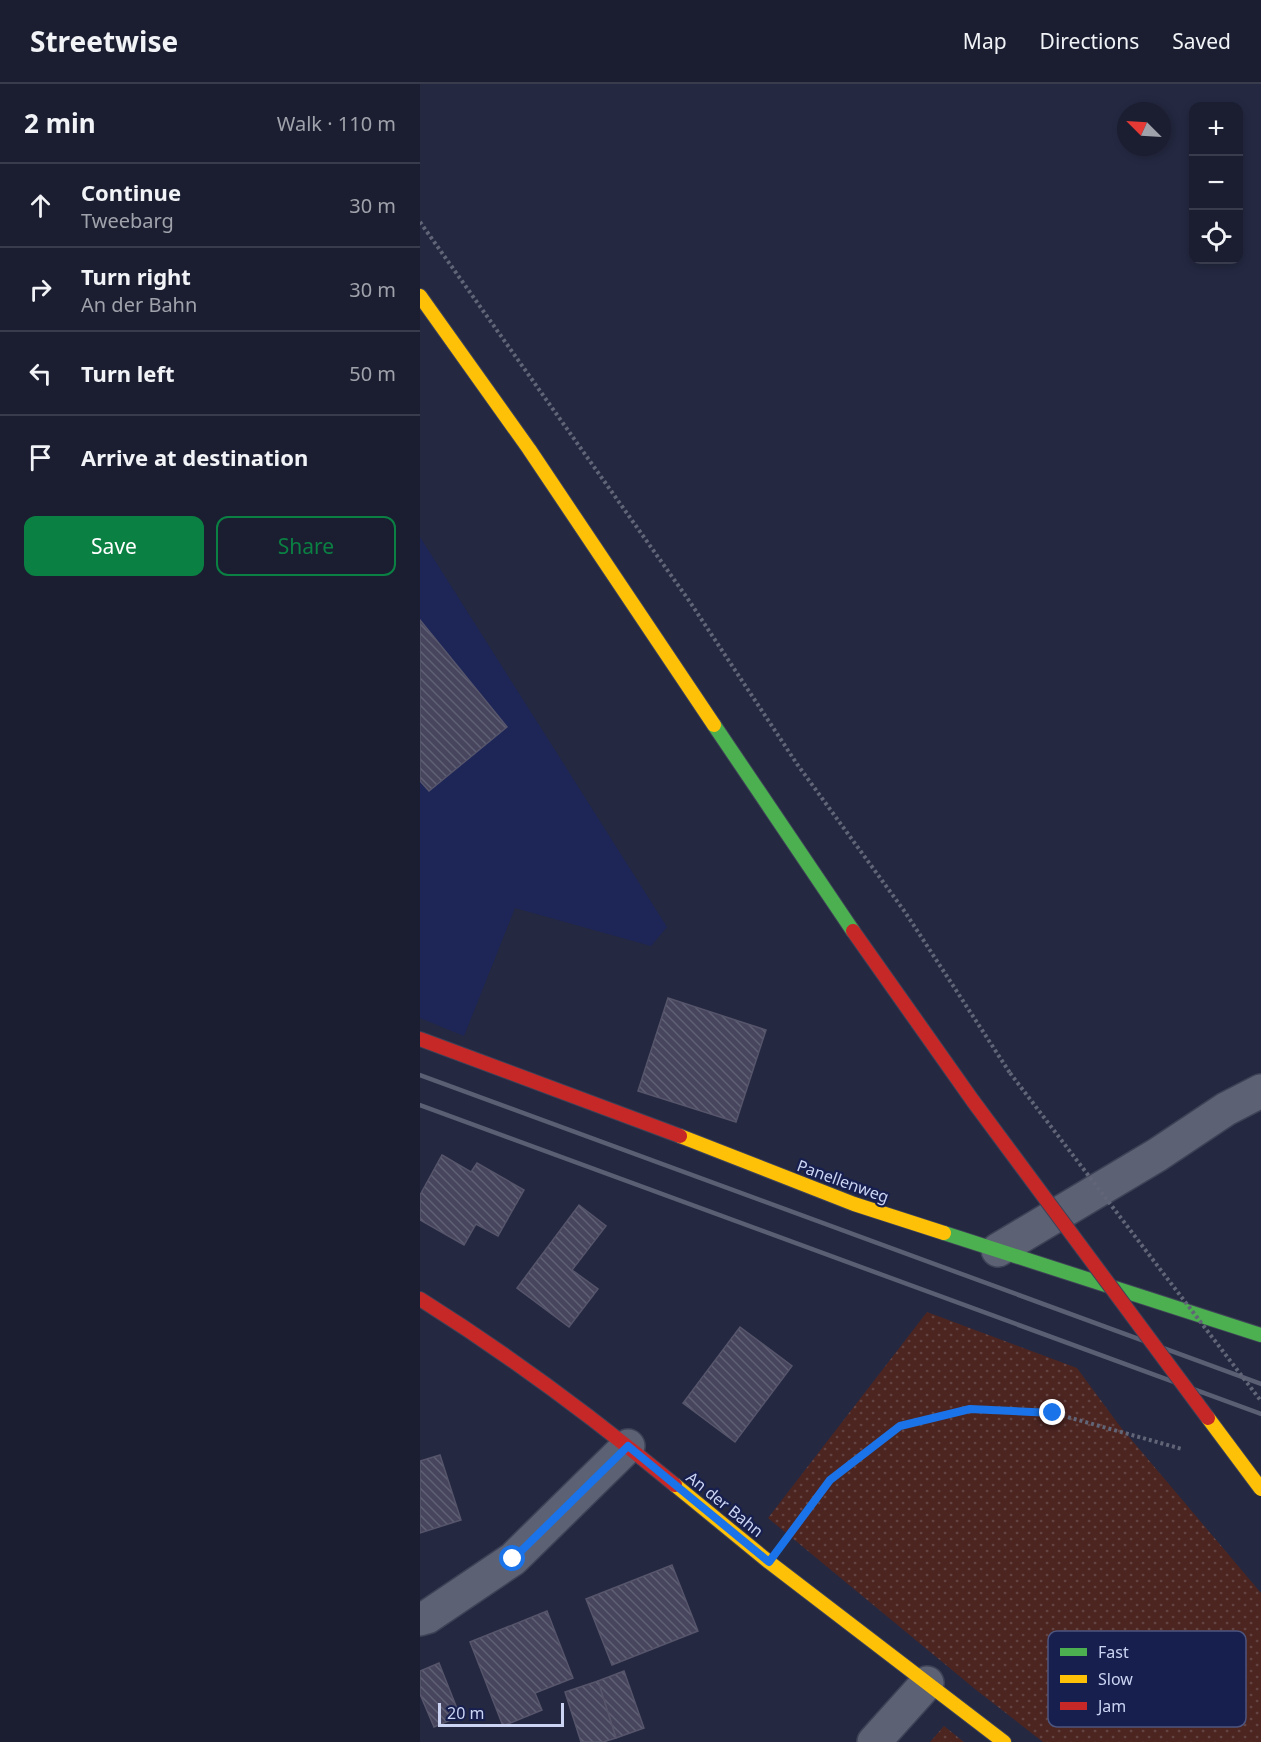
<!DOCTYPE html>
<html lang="en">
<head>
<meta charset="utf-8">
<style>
  body { margin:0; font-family:"Noto Sans",sans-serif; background:#282b3d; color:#f1f3f6 }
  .controls { position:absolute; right:18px; top:18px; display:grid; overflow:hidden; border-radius:12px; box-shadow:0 3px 9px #0003 }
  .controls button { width:54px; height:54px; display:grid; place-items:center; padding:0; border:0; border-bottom:2px solid #393c4d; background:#1b1e31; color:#f1f3f6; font:30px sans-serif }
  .compass { position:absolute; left:697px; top:18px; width:54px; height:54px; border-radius:50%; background:#1b1e31; box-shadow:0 3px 9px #0003; rotate:294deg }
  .scale { position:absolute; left:18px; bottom:15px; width:126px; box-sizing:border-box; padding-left:6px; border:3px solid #cbd4f2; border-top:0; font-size:16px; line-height:21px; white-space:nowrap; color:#cbd4f2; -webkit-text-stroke:4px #171f4e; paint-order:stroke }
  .stop { position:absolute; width:18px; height:18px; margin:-14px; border:4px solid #1a73e8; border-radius:50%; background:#fff }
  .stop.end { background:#1a73e8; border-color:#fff; box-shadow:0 2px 6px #0008 }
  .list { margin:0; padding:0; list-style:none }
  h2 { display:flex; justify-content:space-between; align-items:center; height:78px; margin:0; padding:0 24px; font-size:26px }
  h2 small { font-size:20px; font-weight:400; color:#a0a2ab }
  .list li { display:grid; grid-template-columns:39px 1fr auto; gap:18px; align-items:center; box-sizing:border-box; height:84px; padding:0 24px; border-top:2px solid #393c4d }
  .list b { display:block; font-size:22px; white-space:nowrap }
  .list p { margin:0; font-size:20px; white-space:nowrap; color:#a0a2ab }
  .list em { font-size:20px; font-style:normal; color:#a0a2ab }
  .actions { display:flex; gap:12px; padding:18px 24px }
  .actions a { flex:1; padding:14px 0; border:2px solid #0b8043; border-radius:12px; text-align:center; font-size:21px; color:#0b8043 }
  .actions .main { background:#0b8043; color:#fff }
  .icon { flex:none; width:33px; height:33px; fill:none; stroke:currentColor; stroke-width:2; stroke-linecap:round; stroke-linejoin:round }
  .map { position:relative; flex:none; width:841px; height:1658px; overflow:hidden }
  header { display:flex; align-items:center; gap:36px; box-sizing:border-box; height:84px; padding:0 30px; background:#1b1e31; border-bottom:2px solid #393c4d }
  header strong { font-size:28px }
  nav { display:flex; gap:33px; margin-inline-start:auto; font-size:21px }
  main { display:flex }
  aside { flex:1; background:#1b1e31 }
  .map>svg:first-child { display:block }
</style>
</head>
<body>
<header>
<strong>Streetwise</strong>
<nav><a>Map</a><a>Directions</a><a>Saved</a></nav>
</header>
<main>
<aside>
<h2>2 min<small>Walk · 110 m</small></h2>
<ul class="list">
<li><svg class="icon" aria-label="ahead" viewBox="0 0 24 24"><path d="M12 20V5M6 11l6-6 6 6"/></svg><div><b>Continue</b><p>Tweebarg</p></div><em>30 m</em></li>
<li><svg class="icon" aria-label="right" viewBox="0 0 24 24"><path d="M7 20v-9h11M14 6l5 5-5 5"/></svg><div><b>Turn right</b><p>An der Bahn</p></div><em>30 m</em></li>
<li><svg class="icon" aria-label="left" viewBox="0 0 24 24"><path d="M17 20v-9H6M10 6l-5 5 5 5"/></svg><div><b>Turn left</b></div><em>50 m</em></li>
<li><svg class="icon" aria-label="arrive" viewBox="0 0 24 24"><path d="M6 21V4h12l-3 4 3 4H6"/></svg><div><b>Arrive at destination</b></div></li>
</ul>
<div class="actions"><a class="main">Save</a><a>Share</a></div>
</aside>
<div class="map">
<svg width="841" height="1658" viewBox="0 0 841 1658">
  <defs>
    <pattern id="green-dots" width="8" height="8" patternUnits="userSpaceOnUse" patternTransform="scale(1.5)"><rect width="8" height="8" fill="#4c2521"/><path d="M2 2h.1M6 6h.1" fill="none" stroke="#644442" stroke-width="1.8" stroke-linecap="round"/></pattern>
    <pattern id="building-back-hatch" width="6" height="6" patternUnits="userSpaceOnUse" patternTransform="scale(1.5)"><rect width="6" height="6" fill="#46455d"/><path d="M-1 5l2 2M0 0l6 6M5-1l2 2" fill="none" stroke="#5f5f75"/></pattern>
  </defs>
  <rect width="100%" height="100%" fill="#242841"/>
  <path fill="#1d2657" d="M0,453L247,843L231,862L95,824L44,952L0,934Z"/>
  <g fill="url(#green-dots)">
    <path d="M507,1228L657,1284L699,1341L841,1509V1658H623L555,1605L348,1434Z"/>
    <path d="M524,1642L544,1658H510Z"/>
  </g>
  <g fill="url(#building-back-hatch)" stroke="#56556b" stroke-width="1.5">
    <path d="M0,536L87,643L9,707L0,697Z"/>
    <path d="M248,914L346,946L316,1038L218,1007Z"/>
    <path d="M22,1071L51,1088L57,1079L104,1106L78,1152L56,1140L44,1161L0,1136V1111Z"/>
    <path d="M159,1121L186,1142L152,1186L178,1205L149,1243L97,1204Z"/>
    <path d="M320,1243L372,1282L315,1358L263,1319Z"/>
    <path d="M20,1371L41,1436L0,1449V1377Z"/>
    <path d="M252,1481L278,1547L192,1581L166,1515Z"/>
    <path d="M127,1527L153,1594L115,1609L122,1626L83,1642L50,1558Z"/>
    <path d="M19,1579L40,1632L14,1643L0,1610V1587Z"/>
    <path d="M204,1587L224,1644L196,1654L178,1597Z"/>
    <path d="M178,1597L196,1654L183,1658H161L145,1608Z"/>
  </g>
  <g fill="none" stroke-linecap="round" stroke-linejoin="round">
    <g stroke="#3e4257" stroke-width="36">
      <g id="street">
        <path d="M578,1166L737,1071L806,1025L841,1007"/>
        <path d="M0,1535L7,1533L93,1475L208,1362"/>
        <path d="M454,1658L507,1599"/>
      </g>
    </g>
    <g stroke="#3e4257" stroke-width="16">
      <g id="fast">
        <path d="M294,641L433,847"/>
        <path d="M524,1149L841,1251"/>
      </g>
    </g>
    <g stroke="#3e4257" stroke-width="16">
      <g id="slow">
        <path d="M0,212L109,365L294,641"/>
        <path d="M260,1052L434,1120L524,1149"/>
        <path d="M255,1401L349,1478L584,1658"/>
      </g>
    </g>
    <g stroke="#3e4257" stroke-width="16">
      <g id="jam">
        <path d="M433,847L553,1017"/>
        <path d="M0,955L260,1052"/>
        <path d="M0,1215C89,1271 174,1334 255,1401"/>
      </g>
    </g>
    <g stroke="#616577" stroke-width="4" stroke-dasharray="3 3" stroke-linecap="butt">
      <path d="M0,138L270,518L377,680L485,828L590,989"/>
      <path d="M371,1448L410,1396L480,1342L551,1325L633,1329L762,1365"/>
    </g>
    <use href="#street" stroke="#5c6174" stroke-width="33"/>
    <use href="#fast" stroke="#4caf50" stroke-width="14"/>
    <use href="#slow" stroke="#ffc107" stroke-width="14"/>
    <use href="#jam" stroke="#c62828" stroke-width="14"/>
    <g stroke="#5b5f73" stroke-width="4.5">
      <path d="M0,991L841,1300"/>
      <path d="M0,1021L841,1330"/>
    </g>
    <g stroke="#3e4257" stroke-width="16" stroke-linecap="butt">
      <path id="slow-bridge" d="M788,1334L841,1405"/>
    </g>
    <g stroke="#3e4257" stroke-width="16" stroke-linecap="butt">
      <path id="jam-bridge" d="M553,1017L788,1334"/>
    </g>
    <path stroke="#616577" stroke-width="4" stroke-dasharray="3 3" stroke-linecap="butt" d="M590,989L841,1317"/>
    <use href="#slow-bridge" stroke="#ffc107" stroke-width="14"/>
    <use href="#jam-bridge" stroke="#c62828" stroke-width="14"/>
  </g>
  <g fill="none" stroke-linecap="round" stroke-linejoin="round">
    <path stroke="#1a73e8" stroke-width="8" d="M93,1475L208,1362L349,1478L410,1396L480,1342L550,1325L633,1329"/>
  </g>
  <g text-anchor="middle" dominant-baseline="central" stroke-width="4.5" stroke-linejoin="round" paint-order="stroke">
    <g font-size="16" fill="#cbd4f2" stroke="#171f4e">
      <text transform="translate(423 1097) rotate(20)">Panellenweg</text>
      <text transform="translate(305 1420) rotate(39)">An der Bahn</text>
    </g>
  </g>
  <rect x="628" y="1547" width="198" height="96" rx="9" fill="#171f4e" stroke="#4d557f" stroke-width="1.5"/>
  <rect x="640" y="1564" width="27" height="8" fill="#4caf50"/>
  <rect x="640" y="1591" width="27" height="8" fill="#ffc107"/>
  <rect x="640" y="1618" width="27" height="8" fill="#c62828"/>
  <g font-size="16" fill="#cbd4f2">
    <text x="678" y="1574">Fast</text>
    <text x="678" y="1601">Slow</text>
    <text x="678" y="1628">Jam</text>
  </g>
</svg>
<div class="controls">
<button>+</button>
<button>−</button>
<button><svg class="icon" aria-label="locate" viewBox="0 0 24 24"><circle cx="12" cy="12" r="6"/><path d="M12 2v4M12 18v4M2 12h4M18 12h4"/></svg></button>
</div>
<svg class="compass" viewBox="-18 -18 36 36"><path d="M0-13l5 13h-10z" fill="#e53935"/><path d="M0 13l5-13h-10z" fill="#a0a2ab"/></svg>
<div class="scale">20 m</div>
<div class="stop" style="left:93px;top:1475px"></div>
<div class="stop end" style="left:633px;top:1329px"></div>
</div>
</main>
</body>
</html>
